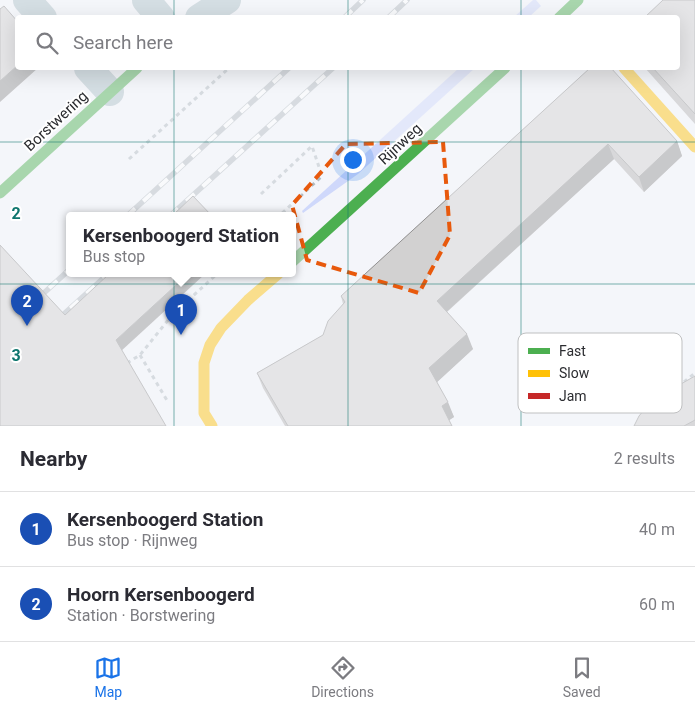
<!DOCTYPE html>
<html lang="en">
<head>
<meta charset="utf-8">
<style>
  body { margin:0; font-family:Roboto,sans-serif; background:#f2f2f3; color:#2b2b33 }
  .you { position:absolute; left:352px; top:159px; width:18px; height:18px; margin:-12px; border:4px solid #fff; border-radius:50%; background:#1a73e8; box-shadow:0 0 0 8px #1a73e833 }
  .badge { display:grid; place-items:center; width:32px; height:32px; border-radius:50%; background:#1a73e8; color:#fff; font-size:16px; font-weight:700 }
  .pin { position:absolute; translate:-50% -41px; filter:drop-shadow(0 1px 2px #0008) }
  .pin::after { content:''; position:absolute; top:26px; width:18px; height:15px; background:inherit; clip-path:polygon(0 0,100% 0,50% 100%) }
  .popup { position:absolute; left:66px; top:212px; width:230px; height:65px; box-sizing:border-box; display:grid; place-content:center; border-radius:5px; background:#fff; filter:drop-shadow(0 1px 4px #0005); font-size:16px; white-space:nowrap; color:#7c7c81 }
  .popup b { font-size:19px; color:#2b2b33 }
  .popup::after { content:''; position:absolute; left:50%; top:100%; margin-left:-10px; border:10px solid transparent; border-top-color:#fff }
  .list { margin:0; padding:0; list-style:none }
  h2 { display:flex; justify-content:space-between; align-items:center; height:65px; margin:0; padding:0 20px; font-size:21px }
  h2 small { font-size:16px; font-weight:400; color:#7c7c81 }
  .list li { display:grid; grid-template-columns:32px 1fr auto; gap:15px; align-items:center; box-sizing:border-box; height:75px; padding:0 20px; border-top:1px solid #e1e1e2 }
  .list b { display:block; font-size:19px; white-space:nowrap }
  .list p { margin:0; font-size:16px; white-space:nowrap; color:#7c7c81 }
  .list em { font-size:16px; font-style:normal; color:#7c7c81 }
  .icon { flex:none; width:28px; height:28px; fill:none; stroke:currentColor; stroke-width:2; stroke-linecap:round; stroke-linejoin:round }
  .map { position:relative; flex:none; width:695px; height:426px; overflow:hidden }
  .search { position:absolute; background:#fff; box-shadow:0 5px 20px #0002; left:15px; right:15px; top:15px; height:55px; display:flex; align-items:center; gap:12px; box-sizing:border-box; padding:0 18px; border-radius:5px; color:#7c7c81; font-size:19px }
  .sheet { height:215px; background:#fff }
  nav { display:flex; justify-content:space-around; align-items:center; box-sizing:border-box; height:70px; border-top:1px solid #e1e1e2; background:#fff; font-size:14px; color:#7c7c81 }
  nav a { display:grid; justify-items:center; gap:2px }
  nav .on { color:#1a73e8 }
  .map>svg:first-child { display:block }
</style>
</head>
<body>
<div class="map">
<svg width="695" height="426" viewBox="0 0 695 426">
  <rect width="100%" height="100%" fill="#f4f5fa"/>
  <g fill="#cfd8fb">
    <path d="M533,0H536L541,6L529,17H514Z"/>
    <path d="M459,68H475L358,174L303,213L302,211Z"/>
  </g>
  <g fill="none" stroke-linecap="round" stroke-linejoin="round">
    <g stroke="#b1bac0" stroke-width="3" stroke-dasharray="4 4" stroke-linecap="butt">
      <path d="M129,159L229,68"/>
      <path d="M261,194L312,146L322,176L279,216"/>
      <path d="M165,306L173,314"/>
      <path d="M140,355L168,402"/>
      <path d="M127,363L140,355L173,314L217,274"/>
      <path d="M684,382L695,373"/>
    </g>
    <g stroke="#aec0c7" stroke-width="28">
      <path d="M27,0L43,18"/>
      <path d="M146,0L161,18"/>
      <path d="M199,18L227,0"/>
      <path d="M88,68L110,92"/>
    </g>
    <g stroke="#4caf50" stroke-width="11">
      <path d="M559,18L578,0"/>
      <path d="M0,193L137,68"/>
      <path d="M292,262L505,68"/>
    </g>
    <g stroke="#ffc107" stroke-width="11">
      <path d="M624,68L695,147"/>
      <path d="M212,426L204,413V363L210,345L221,328L248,300L278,274"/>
    </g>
    <g stroke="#b3bbc0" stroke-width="5.5">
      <g id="rail">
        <path d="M344,18L363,0"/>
        <path d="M388,18L407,0"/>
        <path d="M127,216L289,68"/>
        <path d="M170,216L333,68"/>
        <path d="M33,303L70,269"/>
        <path d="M54,323L108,274"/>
      </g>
    </g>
    <use href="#rail" stroke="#fff" stroke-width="4" stroke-dasharray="11" stroke-linecap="butt"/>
  </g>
  <g fill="#b5b4b4">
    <path d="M695,0V124L645,68H678Z"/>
    <path d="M590,68L677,141L682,156L644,192L614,159L447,312L473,349L437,382L454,417L449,420L452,426H285L263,388L257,373L323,335L343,304L341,296Z"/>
    <path d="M695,376V426H634Z"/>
  </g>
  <g fill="#939292">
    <path d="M18,65V68H38L0,102V81Z"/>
    <path d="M677,141L682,156L644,192L639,177Z"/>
    <path d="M608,144L614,159L442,316L437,301Z"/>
    <path d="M188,274H205L120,352L116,340Z"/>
    <path d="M467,334L473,349L435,384L429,368Z"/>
    <path d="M448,402L454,417L448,421L442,406Z"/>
  </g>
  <g fill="#d2d1d1" stroke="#939292">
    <path d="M663,0H695V114L653,68H678V18H644Z"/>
    <path d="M4,6L18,22V65L0,81V9Z"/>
    <path d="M590,68H611L677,141L639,177L608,144L437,301L467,334L429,368L448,402L442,406L452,426H288L257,373L323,335L328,321L345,302L341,296Z"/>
    <path d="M193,196L212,216H172Z"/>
    <path d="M0,245L65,315L109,274H188L116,340L166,426H0Z"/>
    <path d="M695,376V420L684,426H634L639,416L648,405L658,397Z"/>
  </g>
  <path d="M0 0H695V426H0ZM443,142L450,235L419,293L307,260L292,205L346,144Z" fill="#f4f5fa" fill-opacity=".55" fill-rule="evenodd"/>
  <path fill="none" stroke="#e8590c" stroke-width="4" stroke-dasharray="10 6" stroke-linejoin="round" d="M443,142L450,235L419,293L307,260L292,205L346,144Z"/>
  <path fill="none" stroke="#0f766e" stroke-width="1" stroke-opacity="0.55" d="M174,0V18M348,0V18M521,0V18M174,68V426M348,68V426M521,68V426M0,142H695M0,284H695"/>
  <g text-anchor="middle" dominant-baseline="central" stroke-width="4" stroke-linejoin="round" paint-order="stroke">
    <g font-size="15" fill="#2b2c30" stroke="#fff">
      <text transform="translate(56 121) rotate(-43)">Borstwering</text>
      <text transform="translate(400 144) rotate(-43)">Rijnweg</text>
    </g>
  </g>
  <rect x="518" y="333" width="164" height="80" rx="8" fill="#fff" stroke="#bfc0c1" stroke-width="1"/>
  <rect x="528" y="348" width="22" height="6" fill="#4caf50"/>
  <rect x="528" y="370" width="22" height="7" fill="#ffc107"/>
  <rect x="528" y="393" width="22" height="6" fill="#c62828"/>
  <g font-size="14" fill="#2b2c30">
    <text x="559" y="356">Fast</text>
    <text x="559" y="378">Slow</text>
    <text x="559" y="401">Jam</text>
  </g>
  <g font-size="16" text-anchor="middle" font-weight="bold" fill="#0f766e" stroke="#fff" stroke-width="4" stroke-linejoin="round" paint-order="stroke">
    <text x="16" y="219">2</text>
    <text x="16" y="361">3</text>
  </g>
</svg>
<div class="you"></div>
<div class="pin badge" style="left:181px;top:335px;background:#1a4fb4">1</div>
<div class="popup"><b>Kersenboogerd Station</b>Bus stop</div>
<div class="pin badge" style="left:27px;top:326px;background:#1a4fb4">2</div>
<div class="search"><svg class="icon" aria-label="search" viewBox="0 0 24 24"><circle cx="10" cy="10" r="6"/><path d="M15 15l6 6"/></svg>Search here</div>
</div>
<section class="sheet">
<h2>Nearby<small>2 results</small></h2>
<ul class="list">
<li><span class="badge" style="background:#1a4fb4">1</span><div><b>Kersenboogerd Station</b><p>Bus stop · Rijnweg</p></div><em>40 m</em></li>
<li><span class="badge" style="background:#1a4fb4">2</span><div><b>Hoorn Kersenboogerd</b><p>Station · Borstwering</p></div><em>60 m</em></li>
</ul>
</section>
<nav>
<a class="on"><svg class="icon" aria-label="map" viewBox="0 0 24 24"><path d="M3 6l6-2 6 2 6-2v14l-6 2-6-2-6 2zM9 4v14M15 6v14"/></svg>Map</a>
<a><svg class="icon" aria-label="directions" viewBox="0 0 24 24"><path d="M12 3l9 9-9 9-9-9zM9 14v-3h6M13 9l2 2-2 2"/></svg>Directions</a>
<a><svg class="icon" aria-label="saved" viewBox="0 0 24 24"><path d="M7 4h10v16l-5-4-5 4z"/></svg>Saved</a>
</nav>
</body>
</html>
